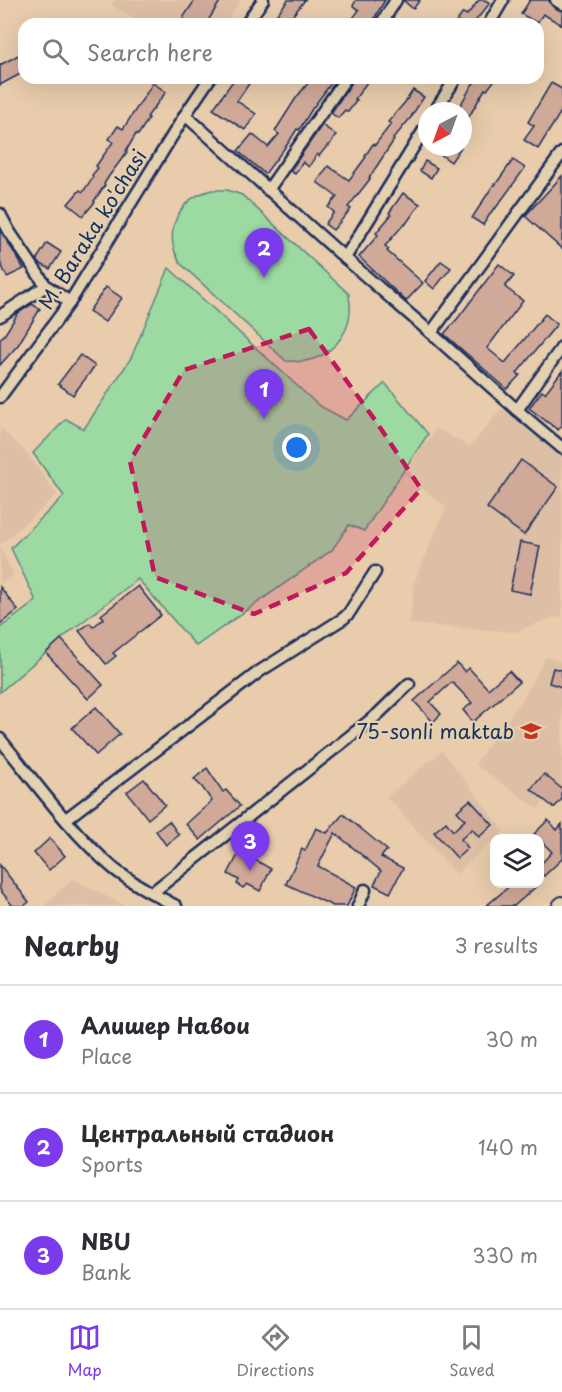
<!DOCTYPE html>
<html lang="en">
<head>
<meta charset="utf-8">
<style>
  body { margin:0; font-family:"Playpen Sans",sans-serif; background:#f2f2f3; color:#2b2b33 }
  .controls { position:absolute; right:18px; bottom:18px; display:grid; overflow:hidden; border-radius:12px; box-shadow:0 6px 24px #0002 }
  .controls button { width:54px; height:54px; display:grid; place-items:center; padding:0; border:0; border-bottom:2px solid #e1e1e2; background:#fff; color:#2b2b33; font:30px sans-serif }
  .compass { position:absolute; left:418px; top:102px; width:54px; height:54px; border-radius:50%; background:#fff; box-shadow:0 6px 24px #0002; rotate:221deg }
  .you { position:absolute; left:297px; top:448px; width:21px; height:21px; margin:-15px; border:4px solid #fff; border-radius:50%; background:#1a73e8; box-shadow:0 0 0 9px #1a73e833 }
  .badge { display:grid; place-items:center; width:39px; height:39px; border-radius:50%; background:#7c3aed; color:#fff; font-size:20px; font-weight:700 }
  .pin { position:absolute; translate:-50% -50px; filter:drop-shadow(0 2px 3px #0008) }
  .pin::after { content:''; position:absolute; top:32px; width:21px; height:18px; background:inherit; clip-path:polygon(0 0,100% 0,50% 100%) }
  .list { margin:0; padding:0; list-style:none }
  h2 { display:flex; justify-content:space-between; align-items:center; height:78px; margin:0; padding:0 24px; font-size:26px }
  h2 small { font-size:20px; font-weight:400; color:#7c7c81 }
  .list li { display:grid; grid-template-columns:39px 1fr auto; gap:18px; align-items:center; box-sizing:border-box; height:108px; padding:0 24px; border-top:2px solid #e1e1e2 }
  .list b { display:block; font-size:22px; white-space:nowrap }
  .list p { margin:0; font-size:20px; white-space:nowrap; color:#7c7c81 }
  .list em { font-size:20px; font-style:normal; color:#7c7c81 }
  .icon { flex:none; width:33px; height:33px; fill:none; stroke:currentColor; stroke-width:2; stroke-linecap:round; stroke-linejoin:round }
  .map { position:relative; flex:none; width:562px; height:906px; overflow:hidden }
  .search { position:absolute; background:#fff; box-shadow:0 6px 24px #0002; left:18px; right:18px; top:18px; height:66px; display:flex; align-items:center; gap:15px; box-sizing:border-box; padding:0 21px; border-radius:18px; color:#7c7c81; font-size:22px }
  .sheet { height:402px; background:#fff }
  nav { display:flex; justify-content:space-around; align-items:center; box-sizing:border-box; height:84px; border-top:2px solid #e1e1e2; background:#fff; font-size:16px; color:#7c7c81 }
  nav a { display:grid; justify-items:center; gap:3px }
  nav .on { color:#7c3aed }
  .map>svg:first-child { display:block }
</style>
</head>
<body>
<div class="map">
<svg width="562" height="906" viewBox="0 0 562 906">
  <rect width="100%" height="100%" fill="#e8ccac"/>
  <filter id="ink" filterUnits="userSpaceOnUse"><feTurbulence type="fractalNoise" baseFrequency=".0167" numOctaves="2"/><feDisplacementMap in="SourceGraphic" scale="12" xChannelSelector="R" yChannelSelector="G"/><feConvolveMatrix kernelMatrix="1 2 1 2 8 2 1 2 1" color-interpolation-filters="sRGB"/></filter>
  <g filter="url(#ink)">
    <g fill="#ddbfa5">
      <path d="M115,0H241L224,24H142L112,5Z"/>
      <path d="M502,408L562,457V618L553,617L516,632L410,624L414,583L446,507L403,473L437,428L470,447Z"/>
      <path d="M0,428L27,453L57,495L0,545Z"/>
      <path d="M0,548L14,575L0,584Z"/>
      <path d="M546,657L562,662V793L552,788L538,809L475,764L524,697Z"/>
      <path d="M442,751L504,831L456,874L387,797Z"/>
      <path d="M72,879L126,906H44Z"/>
    </g>
    <g fill="#9cdaa2" stroke="#5c8480" stroke-width="1.5">
      <path d="M212,190H227L242,195L349,294C349,300 351,307 350,313C348,337 329,357 305,361C300,362 292,361 286,361L180,263C178,258 175,254 174,249C168,229 179,204 198,195C202,193 207,191 212,190Z"/>
      <path d="M169,268L318,405L346,420L385,383L428,434L364,531L349,525L332,550L196,646L138,579L72,630L0,692V628L36,601L11,548L64,496L33,453L66,419L84,429L131,358Z"/>
    </g>
    <g fill="#d0a999" stroke="#1b2f5e" stroke-width="1.5">
      <path d="M195,0H221L206,24H192L183,18Z"/>
      <path d="M288,0H305L286,24H272L276,19L274,18Z"/>
      <path d="M356,0H385L374,19L375,20L374,24H355L351,21L359,10L353,6Z"/>
      <path d="M403,0H420L413,9Z"/>
      <path d="M479,0H485L490,3L473,24H455L463,13L467,15Z"/>
      <path d="M530,0H549L552,6L562,11V25L543,14L537,23L521,14Z"/>
      <path d="M24,52V72L0,85V65Z"/>
      <path d="M235,78H253L237,101L256,114L245,130L213,109Z"/>
      <path d="M312,78H327L332,82L312,109L299,130L297,129L289,142L265,174L238,151L252,134L268,147L279,134L275,131L296,98Z"/>
      <path d="M355,78H370L355,99L357,100L348,112L345,110L338,118L331,113Z"/>
      <path d="M479,78H490L494,81L487,90L485,89L463,127V111H457L472,85Z"/>
      <path d="M153,83L166,92L147,117L149,118L138,135L136,134L126,151L127,152L109,176L104,184L105,185L94,201L95,202L83,216L68,204L80,190L83,192L93,177L92,175L98,168L96,166L113,142L109,139L118,126L123,129Z"/>
      <path d="M551,83L562,89V110L538,149L524,140L534,126L528,122Z"/>
      <path d="M413,90L424,97L412,115H413L393,139L394,140L369,178L370,179L348,207L351,209L333,230L325,224L334,212L328,207L337,197L317,182L328,166L349,180L366,157L365,156L373,144L375,145L391,124L388,122L406,101Z"/>
      <path d="M322,125L336,135L329,146L328,145L319,156L317,154L309,167L303,162L295,174L290,171Z"/>
      <path d="M430,147H461L451,162Z"/>
      <path d="M513,160L525,168L495,209L494,208L483,225L472,218L494,184L495,185Z"/>
      <path d="M425,161L437,168L431,178L420,171Z"/>
      <path d="M562,176V249L525,216Z"/>
      <path d="M403,193L420,204L405,225L404,224L385,246L389,249L387,251L423,283L406,301L359,257L378,235L376,233L391,215L389,213Z"/>
      <path d="M0,230L17,257L24,269L7,277L0,262Z"/>
      <path d="M47,243L61,252L50,269L39,263L37,259Z"/>
      <path d="M441,261L451,268L434,289L425,281Z"/>
      <path d="M499,264L514,276L505,287L523,301L487,348L505,363L545,314L557,324L517,373L520,375L507,389L444,334L458,318Z"/>
      <path d="M106,287L122,298L105,322L89,311Z"/>
      <path d="M32,304L40,309L18,345L0,365V339L5,334L18,313Z"/>
      <path d="M80,355L95,366L73,395L58,384Z"/>
      <path d="M562,371V426L558,430L529,408L542,391L545,393Z"/>
      <path d="M521,460L558,487L524,535L487,508Z"/>
      <path d="M520,542L540,546L530,594L510,590Z"/>
      <path d="M138,586L161,615L113,653L116,656L106,664L79,631L90,623L93,627L104,618L101,615Z"/>
      <path d="M0,587L18,610L0,624Z"/>
      <path d="M61,639L103,685L88,699L46,653Z"/>
      <path d="M457,663L465,672L469,668L488,689L509,671L519,682L473,722L463,710L472,703L452,682L430,702L441,714L433,722L414,701Z"/>
      <path d="M553,668L562,670V687L549,683Z"/>
      <path d="M96,707L120,734L96,755L72,728Z"/>
      <path d="M207,768L223,792L226,790L240,806L200,840L186,824L212,801L202,787L194,779Z"/>
      <path d="M544,774L562,789V799L554,808L531,789Z"/>
      <path d="M144,779L165,805L148,819L127,792Z"/>
      <path d="M470,800L493,825L479,837L472,829L461,839L468,848L457,858L434,832L446,822L453,831L465,820L457,811Z"/>
      <path d="M343,814L387,850L381,857L403,868L390,893L374,885L381,871L335,833L318,866L356,887L347,906H333L286,884L302,849L305,851L316,828L327,833Z"/>
      <path d="M548,820L557,830L562,824V859L544,876L540,872V865L552,852L534,834Z"/>
      <path d="M169,821L179,835L166,845L156,831Z"/>
      <path d="M50,838L65,856L49,870L34,853Z"/>
      <path d="M240,851L271,869L260,891L247,884L243,888L237,884L239,880L228,874Z"/>
      <path d="M0,865L29,902L24,906H13L0,890Z"/>
      <path d="M512,884H539L514,906H486Z"/>
    </g>
    <g fill="none" stroke-linecap="round" stroke-linejoin="round">
      <g stroke="#1b2f5e" stroke-width="15">
        <g id="minor">
          <path d="M556,0L562,4"/>
          <path d="M246,24L263,0"/>
          <path d="M381,24L396,0"/>
          <path d="M489,24L503,0"/>
          <path d="M435,111L456,78"/>
          <path d="M185,115L345,258L431,333L517,410L562,448"/>
          <path d="M268,190L346,78"/>
          <path d="M0,214L9,231L46,286L70,302"/>
          <path d="M345,258L427,125"/>
          <path d="M0,316L46,286"/>
          <path d="M431,333L562,153"/>
          <path d="M0,397L70,302L185,115L210,78"/>
          <path d="M517,410L562,347"/>
          <path d="M0,739C36,783 70,831 113,868C131,883 156,895 176,906"/>
          <path d="M66,819L260,671L344,618L349,613L375,572"/>
          <path d="M153,892L377,715L409,684"/>
          <path d="M358,906L365,890"/>
        </g>
      </g>
      <g stroke="#1b2f5e" stroke-width="18">
        <path id="major" d="M560,906L562,904"/>
      </g>
      <use href="#minor" stroke="#e4d1af" stroke-width="10"/>
      <use href="#major" stroke="#e4d1af" stroke-width="14"/>
    </g>
  </g>
  <path fill="#c2185b" fill-opacity="0.2" stroke="#c2185b" stroke-width="4.5" stroke-dasharray="12 8" stroke-linejoin="round" d="M309,329L375,420L421,489L346,573L254,614L155,577L130,461L184,370Z"/>
  <defs>
    <g id="school-bare" transform="scale(1.62)"><path d="M0-5L7-2L0 1L-7-2ZM-4 1L0 2.5L4 1V4Q0 6-4 4Z" fill="#c8321e" stroke="#e4d1af" stroke-width="2.5" paint-order="stroke"/></g>
  </defs>
  <g fill-rule="evenodd">
    <use href="#school-bare" x="531" y="731"/>
  </g>
  <g text-anchor="middle" dominant-baseline="central" stroke-width="4.5" stroke-linejoin="round" paint-order="stroke">
    <g font-size="20" fill="#1b2f5e" stroke="#e4d1af">
      <text transform="translate(92 229) rotate(-58)">M. Baraka ko'chasi</text>
    </g>
    <g font-size="20" fill="#1b2f5e" stroke="#e4d1af" text-anchor="end">
      <text x="514" y="731">75-sonli maktab</text>
    </g>
  </g>
</svg>
<div class="controls">
<button><svg class="icon" aria-label="layers" viewBox="0 0 24 24"><path d="M12 4l9 5-9 5-9-5zM3 14l9 5 9-5"/></svg></button>
</div>
<svg class="compass" viewBox="-18 -18 36 36"><path d="M0-13l5 13h-10z" fill="#e53935"/><path d="M0 13l5-13h-10z" fill="#7c7c81"/></svg>
<div class="you"></div>
<div class="pin badge" style="left:264px;top:419px">1</div>
<div class="pin badge" style="left:264px;top:278px">2</div>
<div class="pin badge" style="left:250px;top:871px">3</div>
<div class="search"><svg class="icon" aria-label="search" viewBox="0 0 24 24"><circle cx="10" cy="10" r="6"/><path d="M15 15l6 6"/></svg>Search here</div>
</div>
<section class="sheet">
<h2>Nearby<small>3 results</small></h2>
<ul class="list">
<li><span class="badge">1</span><div><b>Алишер Навои</b><p>Place</p></div><em>30 m</em></li>
<li><span class="badge">2</span><div><b>Центральный стадион</b><p>Sports</p></div><em>140 m</em></li>
<li><span class="badge">3</span><div><b>NBU</b><p>Bank</p></div><em>330 m</em></li>
</ul>
</section>
<nav>
<a class="on"><svg class="icon" aria-label="map" viewBox="0 0 24 24"><path d="M3 6l6-2 6 2 6-2v14l-6 2-6-2-6 2zM9 4v14M15 6v14"/></svg>Map</a>
<a><svg class="icon" aria-label="directions" viewBox="0 0 24 24"><path d="M12 3l9 9-9 9-9-9zM9 14v-3h6M13 9l2 2-2 2"/></svg>Directions</a>
<a><svg class="icon" aria-label="saved" viewBox="0 0 24 24"><path d="M7 4h10v16l-5-4-5 4z"/></svg>Saved</a>
</nav>
</body>
</html>
